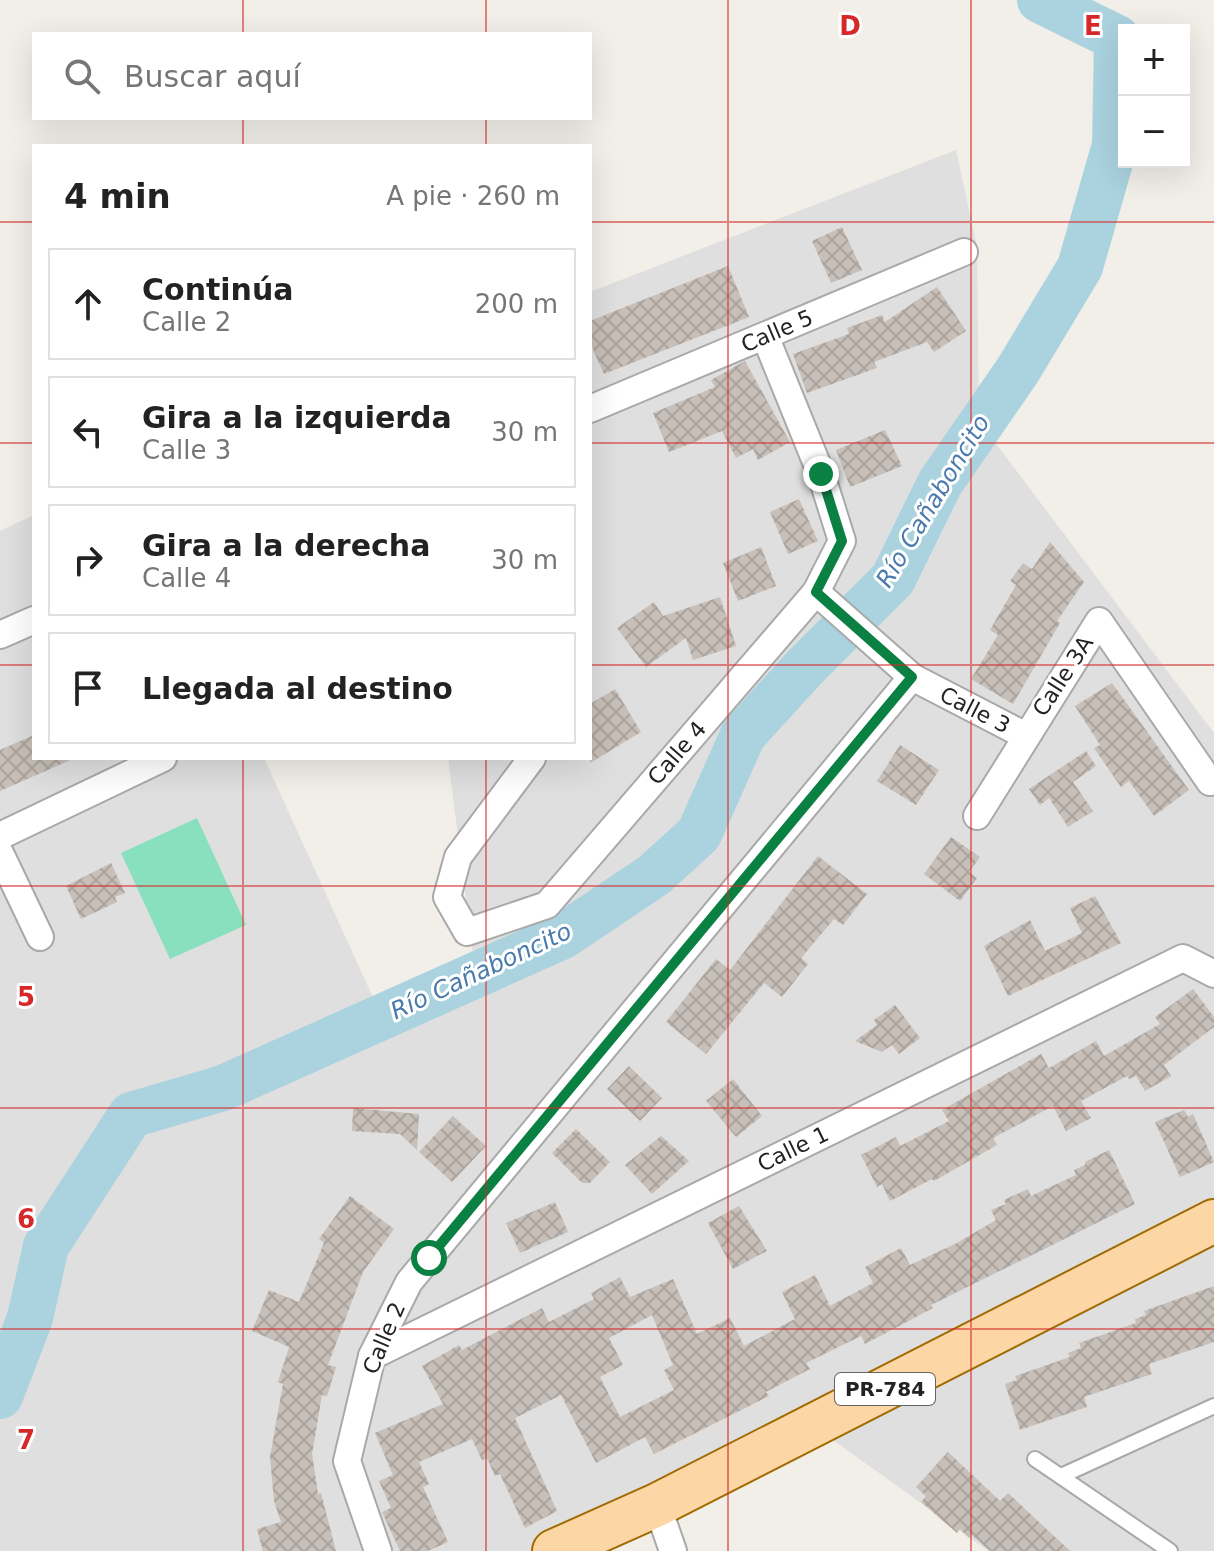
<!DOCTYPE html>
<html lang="es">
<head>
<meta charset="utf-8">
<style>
  body { margin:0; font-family:"DejaVu Sans",sans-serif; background:#f2f2f2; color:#222 }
  .controls { position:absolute; right:24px; top:24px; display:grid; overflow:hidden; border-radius:0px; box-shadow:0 8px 32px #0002 }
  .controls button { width:72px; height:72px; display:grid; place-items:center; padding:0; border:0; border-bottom:2px solid #e0e0e0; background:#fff; color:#222; font:40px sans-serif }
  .stop { position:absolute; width:24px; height:24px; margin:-18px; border:6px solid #0b8043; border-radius:50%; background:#fff }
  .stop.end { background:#0b8043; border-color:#fff; box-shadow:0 2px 8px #0008 }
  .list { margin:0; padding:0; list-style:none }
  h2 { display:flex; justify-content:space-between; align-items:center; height:104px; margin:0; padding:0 32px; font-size:34px }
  h2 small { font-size:26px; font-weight:400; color:#767676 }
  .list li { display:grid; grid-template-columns:52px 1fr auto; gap:24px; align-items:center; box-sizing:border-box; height:112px; margin:0 16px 16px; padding:0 16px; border:2px solid #e0e0e0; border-radius:0px }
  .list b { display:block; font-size:30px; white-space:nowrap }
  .list p { margin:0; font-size:26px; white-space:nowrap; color:#767676 }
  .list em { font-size:26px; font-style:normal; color:#767676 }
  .icon { flex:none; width:44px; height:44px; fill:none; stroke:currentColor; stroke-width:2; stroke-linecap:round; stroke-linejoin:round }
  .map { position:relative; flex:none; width:1214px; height:1551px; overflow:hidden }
  .search { position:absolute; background:#fff; box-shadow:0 8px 32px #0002; left:32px; top:32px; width:560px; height:88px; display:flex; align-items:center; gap:20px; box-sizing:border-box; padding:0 28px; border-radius:0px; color:#767676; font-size:30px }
  .panel { position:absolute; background:#fff; box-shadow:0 8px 32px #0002; left:32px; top:144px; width:560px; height:616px; border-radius:0px }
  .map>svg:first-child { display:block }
</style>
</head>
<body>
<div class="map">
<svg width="1214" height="1551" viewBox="0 0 1214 1551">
  <defs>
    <pattern id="building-cross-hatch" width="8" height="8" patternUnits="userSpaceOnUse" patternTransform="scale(2)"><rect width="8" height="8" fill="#c7bfb8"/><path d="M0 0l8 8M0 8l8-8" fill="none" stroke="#aba49e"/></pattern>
  </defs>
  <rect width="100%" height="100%" fill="#f2efe9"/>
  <path fill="#e0dfdf" d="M956,150L977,247L979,421L1214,733V1551H988L805,1420L536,1551H0V531L34,515V758H264L380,1013L476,977L448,758H590V292Z"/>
  <path fill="#88e0be" d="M197,818L246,925L170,959L121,853Z"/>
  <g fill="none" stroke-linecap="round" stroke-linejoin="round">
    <path stroke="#aad3df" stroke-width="46" d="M0,1396L30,1318L46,1246L131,1115L223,1088L563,936L654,875L699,834L743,735L805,667L893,579L940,483L1018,370L1080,267L1115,145L1117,38L1040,0"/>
  </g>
  <g fill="url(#building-cross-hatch)" fill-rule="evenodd">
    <path d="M842,227L862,270L831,283L812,241Z"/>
    <path d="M728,266L749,317L604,374L590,343V321Z"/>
    <path d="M937,287L966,331L934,352L927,342L874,362L877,368L807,393L793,354L849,334L847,328L882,315L885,322Z"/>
    <path d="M745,361L790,442L758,460L753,449L736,458L722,431L669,452L653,413L715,387L711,380Z"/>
    <path d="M885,430L902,466L850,487L836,450Z"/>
    <path d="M799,499L818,541L788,554L770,512Z"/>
    <path d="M1050,542L1084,582L1057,621L1060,623L1013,704L971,679L998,635L990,630L1016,585L1010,581L1023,563L1032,569Z"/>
    <path d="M761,547L776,586L738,601L723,563Z"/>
    <path d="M720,597L736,646L693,660L686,638L646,667L617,628L654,602L663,616Z"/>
    <path d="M1112,683L1189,790L1154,816L1129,781L1121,787L1094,748L1100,745L1075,706Z"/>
    <path d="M615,689L641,732L590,763V704Z"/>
    <path d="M34,735V758H75L0,791V750Z"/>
    <path d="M900,745L939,770L916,805L877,781Z"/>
    <path d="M1086,751L1096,766L1073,782L1093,811L1068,827L1049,798L1040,805L1029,789Z"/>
    <path d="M951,837L980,857L969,872L977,878L960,901L924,874Z"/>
    <path d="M818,856L867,894L843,925L834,919L801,958L808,964L782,997L764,983L706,1054L666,1022L716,959L730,970Z"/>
    <path d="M111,863L125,893L115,897L117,902L81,919L66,886Z"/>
    <path d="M1095,896L1121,943L1008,996L984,946L1030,920L1045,951L1082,933L1070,908Z"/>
    <path d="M1193,989L1214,1017V1027L1164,1065L1171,1076L1145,1091L1136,1076L1129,1079L1127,1076L1081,1101L1091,1118L1066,1131L1053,1106L993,1138L997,1145L934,1181L932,1179L890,1201L882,1184L877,1187L861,1155L896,1137L900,1146L949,1121L942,1110L1041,1054L1049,1068L1096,1041L1104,1056L1160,1024L1155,1017Z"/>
    <path d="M895,1005L920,1038L899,1054L892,1045L882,1052L855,1041L877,1025L874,1020Z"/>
    <path d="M629,1066L662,1098L640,1121L607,1089Z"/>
    <path d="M733,1079L762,1116L736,1137L706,1101Z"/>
    <path d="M353,1108L419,1114L417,1150L400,1134L352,1131Z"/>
    <path d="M1184,1110L1188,1117L1193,1114L1214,1162L1180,1177L1155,1122Z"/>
    <path d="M453,1116L486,1146L452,1182L419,1152Z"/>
    <path d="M576,1129L610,1162L590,1183H582L552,1153Z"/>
    <path d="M661,1136L689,1161L652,1194L625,1165Z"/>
    <path d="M1109,1150L1135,1204L931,1305L933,1308L865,1344L861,1336L806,1363L810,1369L766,1392L769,1396L654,1454L645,1437L596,1463L561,1395L515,1418L557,1511L525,1528L500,1474L495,1476L487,1458L482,1460L472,1439L419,1462L429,1484L423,1487L448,1542L428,1551H400L382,1512L391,1508L379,1481L393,1475L375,1433L443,1404L422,1366L459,1345L462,1350L542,1308L549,1322L594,1299L591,1293L620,1277L630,1297L673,1279L697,1334L730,1318L744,1346L795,1319L782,1292L815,1275L830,1306L873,1283L865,1267L901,1248L910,1265L957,1243L996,1220L991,1210L1006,1204L1004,1200L1028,1189L1031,1196L1076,1175L1074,1170L1085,1165V1162ZM652,1315L673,1365L664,1370L674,1390L620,1417L600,1377L623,1365L609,1338Z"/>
    <path d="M350,1196L394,1229L363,1272L328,1365L336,1367L327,1396L322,1395L312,1454L318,1494L321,1493L336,1551H263L257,1529L281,1522L274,1501L270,1457L283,1384L278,1382L289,1347L252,1331L269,1290L299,1302L324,1243L319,1239Z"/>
    <path d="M555,1202L568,1232L520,1253L506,1223Z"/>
    <path d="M739,1206L767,1251L733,1269L708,1223Z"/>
    <path d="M1214,1286V1342L1149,1364L1152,1374L1084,1397L1087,1407L1020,1430L1005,1384L1017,1380L1015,1376L1070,1357L1068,1353L1081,1348L1079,1343L1136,1323L1135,1319L1146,1315L1144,1311Z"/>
    <path d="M948,1452L1000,1501L1008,1493L1070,1551H990L972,1535L969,1538L960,1529L957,1533L921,1502L926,1496L916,1487Z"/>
  </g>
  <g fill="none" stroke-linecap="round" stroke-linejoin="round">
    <g stroke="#a9a9a9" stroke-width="18">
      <g id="lane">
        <path d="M1035,1459L1170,1551"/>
        <path d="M1061,1476L1214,1406"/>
      </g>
    </g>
    <g stroke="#a9a9a9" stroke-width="30">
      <g id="street">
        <path d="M590,409L964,252"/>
        <path d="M816,592L912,677L1024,735"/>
        <path d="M0,635L34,620"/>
        <path d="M532,758L458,857L447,897L467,932L547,905L816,592L842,541L821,474L765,336"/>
        <path d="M977,816L1099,621L1210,782"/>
        <path d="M0,836L163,758"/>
        <path d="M0,853L40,937"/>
        <path d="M372,1356L1183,958L1214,974"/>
        <path d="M657,1505L673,1551"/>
        <path d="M378,1551L347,1461L372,1356L409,1282L912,677"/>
      </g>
    </g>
    <g stroke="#a06b00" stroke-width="46">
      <path id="primary" d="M554,1551L657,1505L1214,1221"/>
    </g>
    <use href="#lane" stroke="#fff" stroke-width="14"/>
    <use href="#street" stroke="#fff" stroke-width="26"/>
    <use href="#primary" stroke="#fcd6a4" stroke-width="42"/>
  </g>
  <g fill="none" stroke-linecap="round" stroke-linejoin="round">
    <path stroke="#0b8043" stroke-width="10" d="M429,1258L912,677L816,592L842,541L821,474"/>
  </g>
  <path fill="none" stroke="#d62828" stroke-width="2" stroke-opacity="0.55" d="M243,0V34M486,0V34M728,0V1551M971,0V1551M243,118V146M486,118V146M0,222H34M590,222H1214M0,443H34M590,443H1214M0,665H34M590,665H1214M243,758V1551M486,758V1551M0,886H1214M0,1108H1214M0,1329H1214"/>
  <g text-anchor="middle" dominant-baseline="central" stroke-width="6" stroke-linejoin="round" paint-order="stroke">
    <rect fill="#fff" stroke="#646464" stroke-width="2" x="835" y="1373" width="100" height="32" rx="6"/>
    <g font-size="20" font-weight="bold" fill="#222">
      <text x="885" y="1389">PR-784</text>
    </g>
    <g font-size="22" fill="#222" stroke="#fff">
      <text transform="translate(777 331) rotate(-23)">Calle 5</text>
      <text transform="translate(1063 676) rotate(-57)">Calle 3A</text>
      <text transform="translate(975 710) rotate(27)">Calle 3</text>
      <text transform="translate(677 753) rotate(-49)">Calle 4</text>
      <text transform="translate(793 1149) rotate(-26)">Calle 1</text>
      <text transform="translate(384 1338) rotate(-67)">Calle 2</text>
    </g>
    <g font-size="24" font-style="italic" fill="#4a7aab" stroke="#fff">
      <text transform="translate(933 501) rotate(-59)">Río Cañaboncito</text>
      <text transform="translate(481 971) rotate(-25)">Río Cañaboncito</text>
    </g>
  </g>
  <g font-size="26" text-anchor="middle" font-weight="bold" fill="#d62828" stroke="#fff" stroke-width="6" stroke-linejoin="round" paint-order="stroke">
    <text x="850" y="35">D</text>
    <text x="1093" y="35">E</text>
    <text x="26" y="1006">5</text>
    <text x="26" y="1228">6</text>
    <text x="26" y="1449">7</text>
  </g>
</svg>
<div class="controls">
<button>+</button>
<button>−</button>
</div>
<div class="stop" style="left:429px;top:1258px"></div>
<div class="stop end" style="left:821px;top:474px"></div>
<div class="search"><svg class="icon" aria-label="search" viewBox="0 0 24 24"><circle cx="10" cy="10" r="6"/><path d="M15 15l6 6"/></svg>Buscar aquí</div>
<section class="panel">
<h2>4 min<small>A pie · 260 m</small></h2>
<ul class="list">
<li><svg class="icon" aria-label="ahead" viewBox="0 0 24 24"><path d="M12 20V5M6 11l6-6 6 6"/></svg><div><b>Continúa</b><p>Calle 2</p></div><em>200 m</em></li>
<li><svg class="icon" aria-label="left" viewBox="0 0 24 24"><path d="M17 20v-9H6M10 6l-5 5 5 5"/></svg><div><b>Gira a la izquierda</b><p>Calle 3</p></div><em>30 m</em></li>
<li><svg class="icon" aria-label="right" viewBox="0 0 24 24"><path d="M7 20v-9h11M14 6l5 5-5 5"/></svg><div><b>Gira a la derecha</b><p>Calle 4</p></div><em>30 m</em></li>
<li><svg class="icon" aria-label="arrive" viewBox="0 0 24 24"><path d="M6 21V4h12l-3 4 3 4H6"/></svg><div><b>Llegada al destino</b></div></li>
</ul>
</section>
</div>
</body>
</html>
